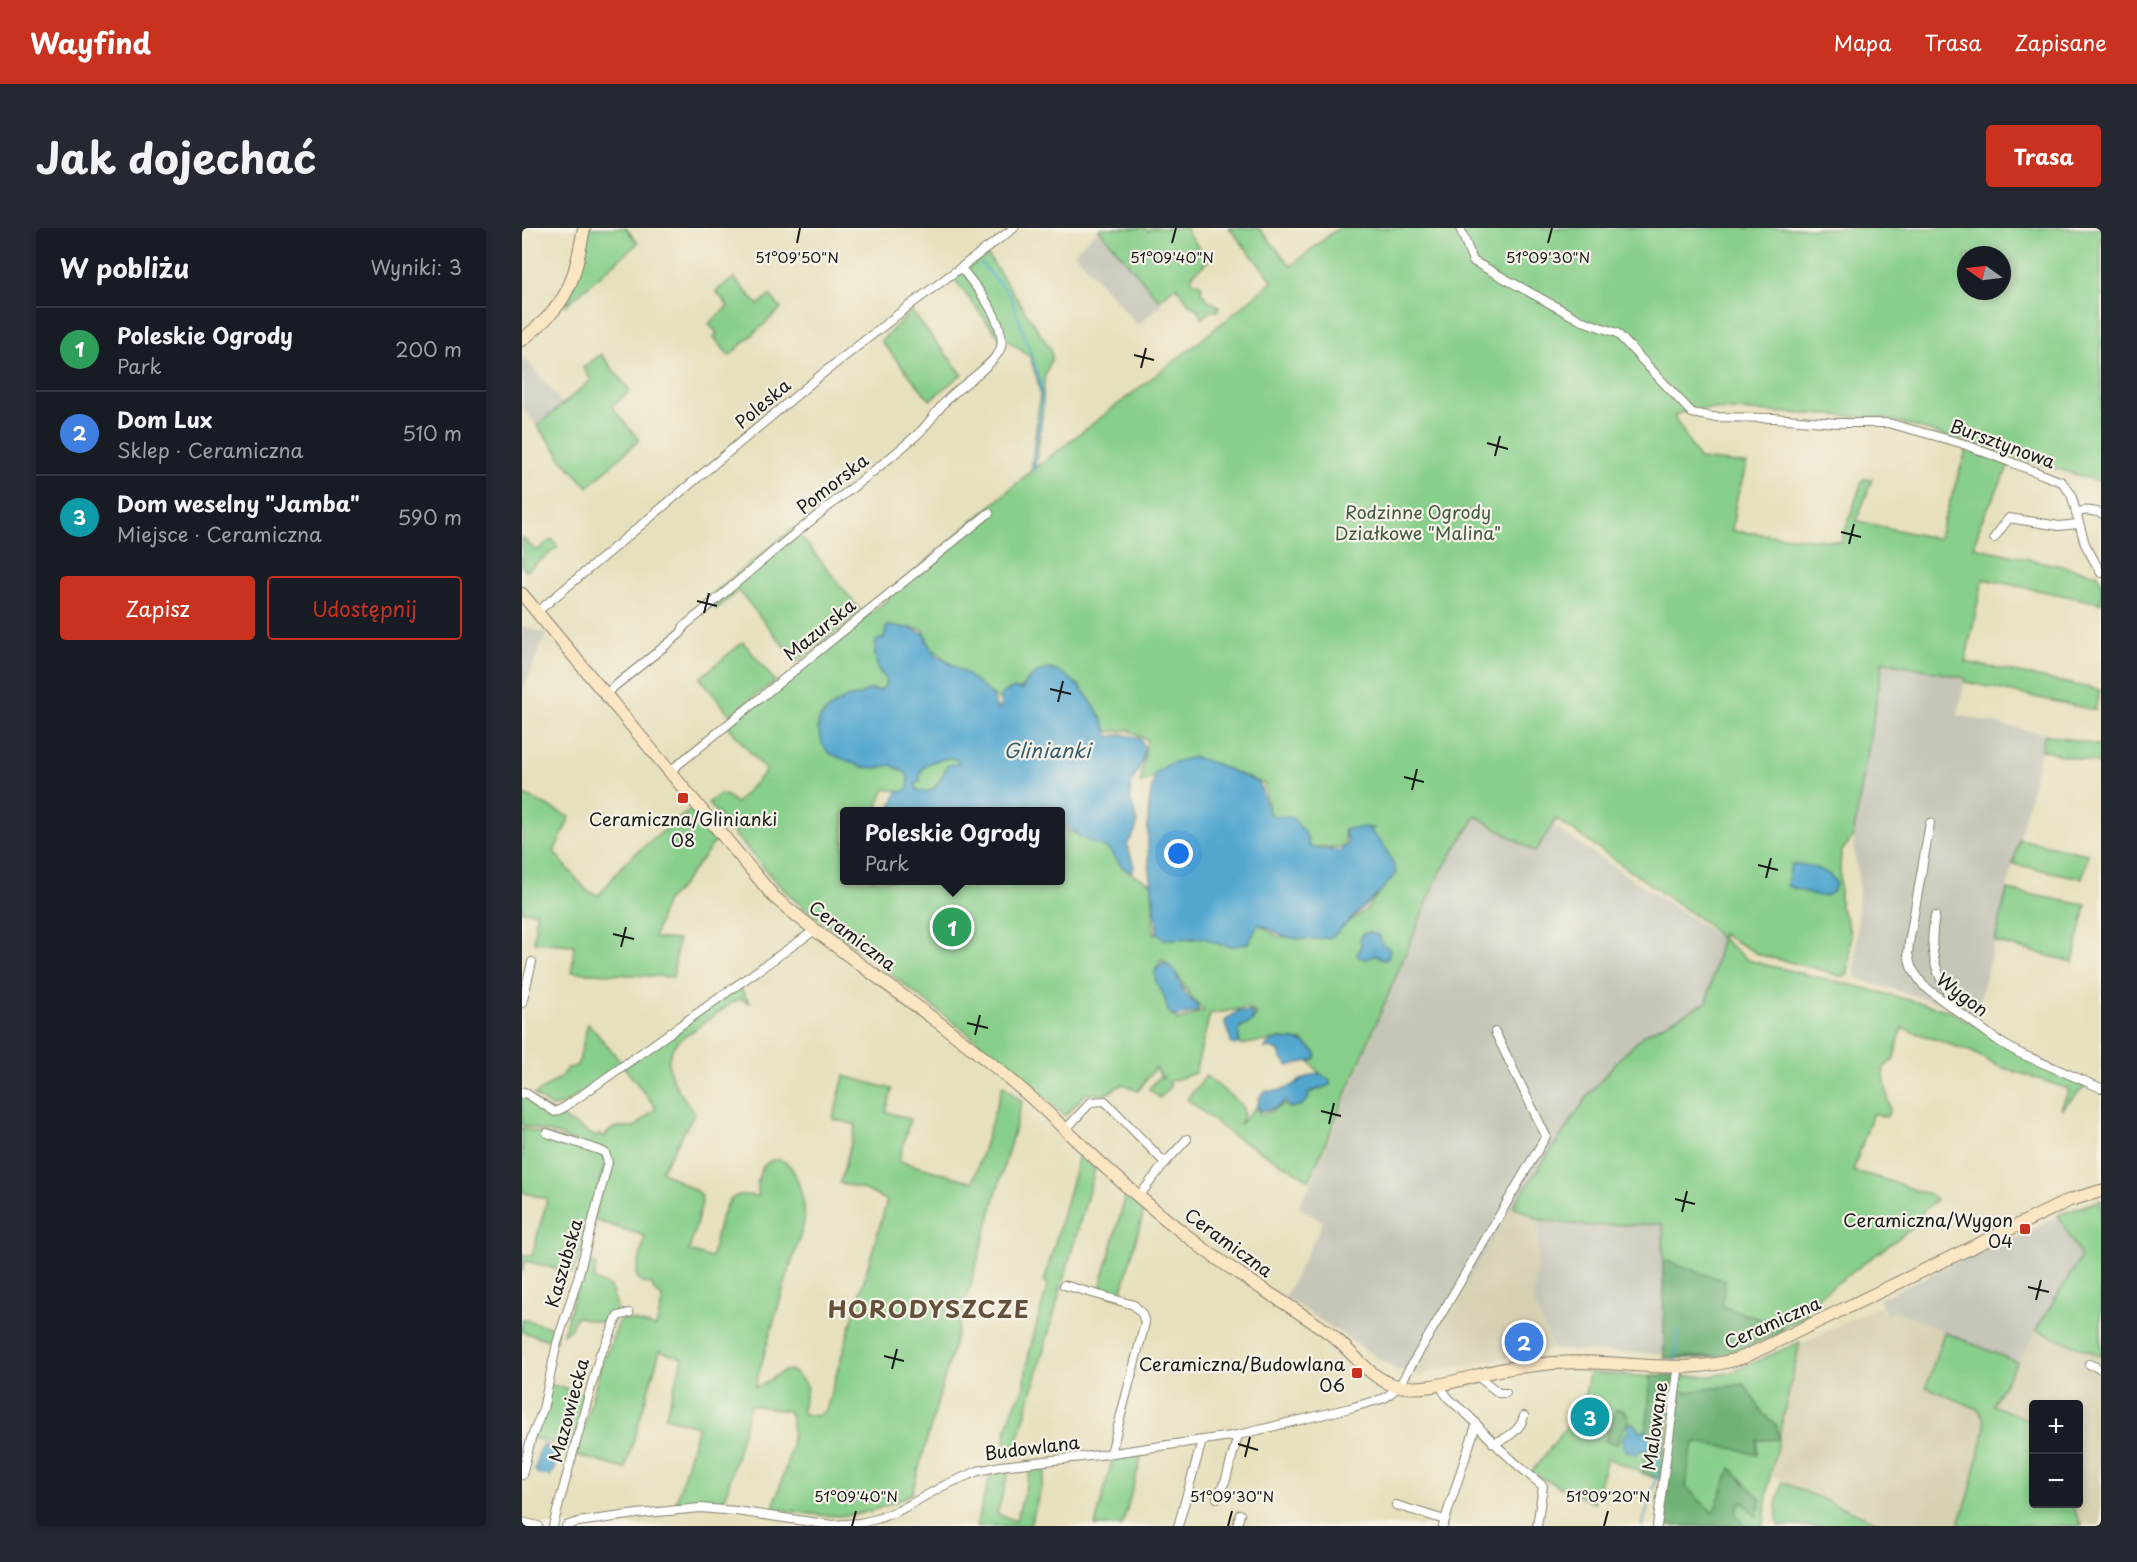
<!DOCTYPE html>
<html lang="pl">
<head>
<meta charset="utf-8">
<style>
  body { margin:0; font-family:"Playpen Sans",sans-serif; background:#242831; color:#f1f3f6 }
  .controls { position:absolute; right:18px; bottom:18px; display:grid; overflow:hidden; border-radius:6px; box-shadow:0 3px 9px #0003 }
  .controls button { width:54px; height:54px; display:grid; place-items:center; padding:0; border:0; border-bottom:2px solid #363941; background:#171b24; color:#f1f3f6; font:30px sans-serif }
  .compass { position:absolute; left:1435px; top:18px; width:54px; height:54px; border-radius:50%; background:#171b24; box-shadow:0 3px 9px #0003; rotate:284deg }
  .you { position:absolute; left:657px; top:626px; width:21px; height:21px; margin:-15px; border:4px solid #fff; border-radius:50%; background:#1a73e8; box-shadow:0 0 0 9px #1a73e833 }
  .badge { display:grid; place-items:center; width:39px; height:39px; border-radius:50%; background:#c8321e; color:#fff; font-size:20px; font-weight:700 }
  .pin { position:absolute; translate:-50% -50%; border:3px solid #fff; box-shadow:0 2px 6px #0006 }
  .popup { position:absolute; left:318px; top:579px; width:225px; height:78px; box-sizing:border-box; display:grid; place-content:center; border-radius:6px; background:#171b24; filter:drop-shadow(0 2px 4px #0005); font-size:20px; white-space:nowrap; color:#9ea1a6 }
  .popup b { font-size:22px; color:#f1f3f6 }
  .popup::after { content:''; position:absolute; left:50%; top:100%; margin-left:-12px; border:12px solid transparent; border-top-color:#171b24 }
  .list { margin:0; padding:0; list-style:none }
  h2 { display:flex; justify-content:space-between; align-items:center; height:78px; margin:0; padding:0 24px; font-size:26px }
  h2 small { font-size:20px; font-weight:400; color:#9ea1a6 }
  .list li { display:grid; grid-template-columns:39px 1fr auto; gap:18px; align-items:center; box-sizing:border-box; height:84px; padding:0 24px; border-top:2px solid #363941 }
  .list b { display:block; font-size:22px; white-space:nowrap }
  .list p { margin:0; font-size:20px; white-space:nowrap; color:#9ea1a6 }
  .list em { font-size:20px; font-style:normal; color:#9ea1a6 }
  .actions { display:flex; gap:12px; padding:18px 24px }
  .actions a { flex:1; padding:14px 0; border:2px solid #c8321e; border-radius:6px; text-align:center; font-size:21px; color:#c8321e }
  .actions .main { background:#c8321e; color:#fff }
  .map { position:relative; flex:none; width:1579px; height:1298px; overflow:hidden; border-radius:6px }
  header { display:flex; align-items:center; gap:36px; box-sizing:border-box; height:84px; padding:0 30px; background:#c8321e; color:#fff }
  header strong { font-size:28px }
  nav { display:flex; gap:33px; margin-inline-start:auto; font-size:21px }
  .intro { display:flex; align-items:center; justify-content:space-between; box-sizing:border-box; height:144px; padding:0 36px }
  h1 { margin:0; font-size:42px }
  .button { padding:15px 27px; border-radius:6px; background:#c8321e; color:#fff; font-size:21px; font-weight:700 }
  main { display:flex; gap:36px; padding:0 36px }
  aside { flex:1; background:#171b24; border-radius:6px; box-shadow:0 3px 9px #0003 }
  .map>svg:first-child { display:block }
</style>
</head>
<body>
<header>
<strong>Wayfind</strong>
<nav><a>Mapa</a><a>Trasa</a><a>Zapisane</a></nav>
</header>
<div class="intro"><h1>Jak dojechać</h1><a class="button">Trasa</a></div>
<main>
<aside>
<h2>W pobliżu<small>Wyniki: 3</small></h2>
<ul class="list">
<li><span class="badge" style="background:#2e9e5b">1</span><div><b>Poleskie Ogrody</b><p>Park</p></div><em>200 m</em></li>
<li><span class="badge" style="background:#3f7fe0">2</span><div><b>Dom Lux</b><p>Sklep · Ceramiczna</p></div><em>510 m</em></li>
<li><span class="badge" style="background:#0f9aa8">3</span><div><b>Dom weselny &quot;Jamba&quot;</b><p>Miejsce · Ceramiczna</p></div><em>590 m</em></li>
</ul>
<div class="actions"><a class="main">Zapisz</a><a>Udostępnij</a></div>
</aside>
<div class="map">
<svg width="1579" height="1298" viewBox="0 0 1579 1298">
  <rect width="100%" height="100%" fill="#f7f3e8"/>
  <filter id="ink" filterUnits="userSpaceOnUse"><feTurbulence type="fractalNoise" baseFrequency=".0167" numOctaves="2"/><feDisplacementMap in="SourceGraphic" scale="12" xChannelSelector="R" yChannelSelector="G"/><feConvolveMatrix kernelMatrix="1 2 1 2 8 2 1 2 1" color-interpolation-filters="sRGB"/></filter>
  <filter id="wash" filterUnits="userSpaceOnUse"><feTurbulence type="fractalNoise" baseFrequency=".008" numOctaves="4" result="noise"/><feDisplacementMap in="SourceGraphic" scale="24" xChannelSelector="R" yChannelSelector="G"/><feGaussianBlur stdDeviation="1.35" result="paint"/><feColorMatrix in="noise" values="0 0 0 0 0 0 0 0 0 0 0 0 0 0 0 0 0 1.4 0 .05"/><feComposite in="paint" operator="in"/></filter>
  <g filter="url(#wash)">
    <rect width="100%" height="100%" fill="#e7e0bd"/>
    <g fill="#d5d0b1">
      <path d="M991,978L1016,991L1017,1013L1011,1071L1031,1122L908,1143L897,1149L889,1145Z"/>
      <path d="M1358,1077L1361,1085L1378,1078L1424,1097L1403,1160L1456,1182L1461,1189L1463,1201L1438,1298H1373L1250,1248L1277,1123L1281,1115Z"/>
      <path d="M1514,1102L1579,1128V1267L1573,1283L1579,1271V1298H1560L1549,1276H1556V1176H1512L1511,1201L1507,1192L1471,1177Z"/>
    </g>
    <g fill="#c5c5b8">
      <path d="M577,1L640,76L616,97L552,25Z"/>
      <path d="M0,127L41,176L15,198L0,179Z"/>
      <path d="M0,397L24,406L0,464Z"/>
      <path d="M1361,433L1443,450L1436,487L1523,506L1454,789L1445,783L1342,753L1333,748L1337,659L1331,609Z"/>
      <path d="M954,588L1013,623L1034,591V599L1048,610L1199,710L1186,774L1148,793L1068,865L991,978L889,1145L873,1141L763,1069L801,994L776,979L790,954L917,646Z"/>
      <path d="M1536,987L1559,1029L1496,1134L1374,1083L1364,1087L1357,1071L1453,1025L1499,1009Z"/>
      <path d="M1016,991L1064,998L1141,996V1126L1031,1122L1011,1071L1017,1013Z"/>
    </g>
    <g fill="#88cf8b" stroke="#527654" stroke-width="1.5" fill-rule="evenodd">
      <path d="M65,0H104L116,15L43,78L52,58Z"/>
      <path d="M578,0H623L626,3L629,0H665L667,7L687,32L670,47V52L680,58L679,64L687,73L694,76L697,80L696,83H689L680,90L675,81L667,76L654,58L637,72L577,1Z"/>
      <path d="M707,0H737L769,38L816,0H1579V254L1363,190L1170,180L1152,188L1177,231L1225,236L1214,273L1210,303L1319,314L1341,251H1350L1335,293L1416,311L1445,220L1488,236L1459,294L1452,319L1575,346L1579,353V375L1461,351L1443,434L1578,462L1573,482L1443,454V450L1361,433L1331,609L1319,624L1318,639V679L1324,690L1329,708L1327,739L1325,748H1316L1300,742L1238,727L1200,706L1199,710L1226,732L1244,737L1342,760L1428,783L1564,858L1539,881L1547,861L1476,838L1450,824L1380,800L1371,833H1369L1361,841L1368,883L1364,889L1351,885L1331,943C1351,948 1371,953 1390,961C1399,965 1408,963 1414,972L1400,984L1401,992L1288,1075L1285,1087C1262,1099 1228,1122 1204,1127C1184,1132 1162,1130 1142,1130L1141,996L1064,998L1016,991L991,978L1068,865L1097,831L1123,806L1185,774L1199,711L1186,697L1034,591L1013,624L954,588L917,646L788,952L708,906L665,871L684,848L720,877L722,887L717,897L735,878L739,887L762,877L768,880L787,870L785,866L808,857L788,834L794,827L781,813L756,811L718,817L716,802L731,793L735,785L724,780L688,786L673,845L646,854L649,857L638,870L627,861L638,848L642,851L633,840L616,863L601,856L584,866H563L543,888L457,814L277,676L254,654L186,575L198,566L205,568L214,575L244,543L206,498L365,372L366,373L367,366L509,243L518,166L516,154L508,129L484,111L480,113L432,51L465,26L528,120L530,129L522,151L520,189L513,240L677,114L751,53ZM1444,27H1480V63H1444ZM365,398L401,401L409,420L478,473L529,441L557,457L586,504L607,502L625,512L618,556L673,529L742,556L748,587L788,619H823L822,601L852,600L848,603L865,622L873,643L845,681L805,710L756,709L735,695L682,710L670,711L632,705L630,656L607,644L591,623L538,599V652H322V584L356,583L357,575L363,561L380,564L386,560L387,553L384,545L369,537L355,540L307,525L296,501L297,492L300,487L307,481L327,469L337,468L351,461L358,463L363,458L364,450L356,442L353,425L363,410ZM640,731L654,745L669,769L682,783L655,793L633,743Z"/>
      <path d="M212,50L236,77L248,67L259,81L207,128L192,109L195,105L187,96L206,78L194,63Z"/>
      <path d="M389,83L440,146L408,172L359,113Z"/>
      <path d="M79,126L108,163L90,179L117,212L66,259L38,229L35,223L15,198L69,152L61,140Z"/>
      <path d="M272,300L340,384L275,434L217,363L194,381L185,370Z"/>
      <path d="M0,309L14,323L30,311L36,319L4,343L0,338Z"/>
      <path d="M221,414L253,453L208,487L178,450Z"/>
      <path d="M1523,506L1579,518V536L1519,522Z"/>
      <path d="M429,530L435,532L437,536L423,541C422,552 414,559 404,564L395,562L393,556L396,555C399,534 409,533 429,530Z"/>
      <path d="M0,566L48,589L32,624L65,663L77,667L105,632L170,580L195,611L157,661L143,674L132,710L156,712L151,749L50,744L52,717L12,714L14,684L0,683Z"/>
      <path d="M1497,611L1566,626L1560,650L1491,636Z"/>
      <path d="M1485,662L1564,677L1551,734L1473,714Z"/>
      <path d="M216,757L228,775L219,771L211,774L155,814C134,839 158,864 173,885L139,943L179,966L180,975L167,1023L189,1030C194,1014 198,971 217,967C223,966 231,968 237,968C229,932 263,916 275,951C279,962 284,981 282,992C279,1011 270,1031 265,1049C254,1086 243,1122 233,1159C256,1153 264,1125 285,1159L280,1182L282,1186L295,1188L304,1182L365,973L343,962L318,955L334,897L311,891L322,848L370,861L364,884L388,891L377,933L451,954L481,857L500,874L390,1265C337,1295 308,1290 251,1280C258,1255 280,1206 266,1183L228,1177L202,1274L154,1275L176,1198L143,1189L161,1130L138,1123L103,1241L54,1227L81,1130L86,1123L97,1093L105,1091L134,1099L141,1070L132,1063L130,1056L119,1055L114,1047L123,1008L72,992L85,924L33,906L0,897V870H6L72,908L77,906L82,909C91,896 99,899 113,899L134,880L102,839Z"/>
      <path d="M66,795L101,836L40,877L30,879L12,867L38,850L45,840L53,839L57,833Z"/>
      <path d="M0,900L72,921L81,927L83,932L58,1029L50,1045L4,1033L0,1045V1026L10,1028L25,971L0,964Z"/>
      <path d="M557,928L573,941L492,1227L481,1229L484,1203L491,1181L502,1159L507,1125L526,1055L522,1054Z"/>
      <path d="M604,967L622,982L598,1070L577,1064Z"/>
      <path d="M1579,972V1128L1514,1102L1559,1029L1536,987Z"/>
      <path d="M63,1029L74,1037L72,1052L88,1059C96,1081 99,1078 87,1099L82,1098L78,1094L56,1089L53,1090L48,1102L41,1106Z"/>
      <path d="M0,1091L35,1101L34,1114L0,1104Z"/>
      <path d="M1422,1104L1495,1134L1470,1177L1507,1192L1511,1201L1512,1276H1549L1560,1298H1436L1447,1267L1463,1201L1461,1189L1456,1181L1404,1159Z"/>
      <path d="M1278,1114L1246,1258L1242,1298H1140L1160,1148H1190L1210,1144Z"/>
      <path d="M1067,1145L1148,1150L1134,1251L1085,1230L1072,1275L1009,1245L1061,1177Z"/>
      <path d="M30,1157L65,1166L50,1220L11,1210Z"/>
      <path d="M620,1227L600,1298H573L590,1232Z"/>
      <path d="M525,1239L508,1298H454L469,1245L487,1243L475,1286L494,1293L509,1240Z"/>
      <path d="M1260,1254L1366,1298H1256L1254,1278Z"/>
    </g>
    <g fill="#6eb277" stroke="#45674a" stroke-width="1.5">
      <path d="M1141,1032L1203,1053L1200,1078L1258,1098L1261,1104L1202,1128L1142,1130Z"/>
      <path d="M1129,1147H1153L1139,1251L1121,1245Z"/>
      <path d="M1222,1156L1241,1185L1254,1197L1257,1211L1235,1212V1227L1215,1221L1173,1214L1168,1227L1164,1259L1191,1285L1209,1240L1239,1272L1234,1288L1220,1273L1213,1284L1223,1298H1141L1140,1279L1156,1163L1164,1164Z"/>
      <path d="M1094,1181L1104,1183L1107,1194L1100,1203L1095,1216L1083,1213Z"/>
    </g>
    <g fill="#53a7cf" stroke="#386276" stroke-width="1.5" fill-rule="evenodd">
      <path d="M365,398L386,400L402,405L405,414L415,428L445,446L464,462L471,469L475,481H478L479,466L492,460L500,462C503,454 508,450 515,445C543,427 582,486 587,509L600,506L617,510C631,526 613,543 609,558C603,584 628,588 605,616L612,638L611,642L607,644C596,638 593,626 584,620C578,616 569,615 562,611C553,606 548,598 538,596V584L369,583V579L376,563L380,564L386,560L387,553L384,545L369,537L355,540L340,539L307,525L301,517L296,501L297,492L307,481L316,475L327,469L337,468C349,458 346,464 358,463L363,458L364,451C353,439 352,429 354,413L362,410ZM429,530L435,532L437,536L426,537L414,559L405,564L395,562L393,556L398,554C396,534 413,532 429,530Z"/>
      <path d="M672,529L692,535L737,555L748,587L771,590L783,605L788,619L817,623L826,616L822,601L845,599C859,614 869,625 874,645L860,662L810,709C794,712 772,713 757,706C749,702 744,698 736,696L732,705L726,715L712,718L699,717L682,710L642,711L635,705C635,689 632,675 630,659C625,621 622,582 634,544L649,535Z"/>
      <path d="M1269,636C1283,636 1308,641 1314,655C1311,680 1281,662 1265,658Z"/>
      <path d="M847,704L857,707L860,716L868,721L866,731L862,732L853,727C846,731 843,734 835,727L839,716L838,711L841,706Z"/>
      <path d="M641,735C655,740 656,753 663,765C667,773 676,774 677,783L652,789C641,780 647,776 641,766C637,758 632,754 633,743Z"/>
      <path d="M716,783L729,784L732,788L728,795L717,799V815L713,817L709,816C709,806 703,802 703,793Z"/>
      <path d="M756,811C773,812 784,811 795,827L793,831C785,835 776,834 767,838L759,830L758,825L754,822L748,820L743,821L745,816Z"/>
      <path d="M796,845L808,852V857L788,864L785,866L787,870L780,877L768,880L763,874L753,880L738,883C734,875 736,869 743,863C771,866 774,849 796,845Z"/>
      <path d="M1110,1195L1115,1199L1117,1204L1124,1202L1130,1210V1219L1127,1222H1120L1114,1226L1103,1222C1100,1217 1100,1211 1103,1206L1106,1204L1105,1198Z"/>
      <path d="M21,1217L30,1219L36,1225L32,1242L28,1248L16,1246L13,1242L17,1222Z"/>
    </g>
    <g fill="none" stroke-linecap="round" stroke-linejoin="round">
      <g stroke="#53a7cf" stroke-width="2">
        <path d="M459,35L487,66L491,75L518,153L520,176L511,242"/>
        <path d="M1153,1134L1156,1102"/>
        <path d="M1120,1298L1133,1255L1150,1160"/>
      </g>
    </g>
  </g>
  <g filter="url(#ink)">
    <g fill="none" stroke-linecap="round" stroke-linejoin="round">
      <g stroke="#827e6c" stroke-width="10">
        <g id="street">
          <path d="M938,0L951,33L1058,92L1095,105L1170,185L1190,189L1252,190L1315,195H1366L1439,215L1540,254L1549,266L1563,316L1579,345"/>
          <path d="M1554,286C1562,280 1570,283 1579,285"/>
          <path d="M1472,310L1487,290L1537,298L1556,296"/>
          <path d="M15,384L300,146L388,77L492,0"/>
          <path d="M83,466L159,405L162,398C204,365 243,329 285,296C322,265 362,237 398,204C410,192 418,177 431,166C442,156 476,133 479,119C484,94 454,58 439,40"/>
          <path d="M148,543L467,285"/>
          <path d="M1408,595L1387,715L1386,726L1389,739L1401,757L1420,772L1478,814L1497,825L1579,860"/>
          <path d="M1413,688C1405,726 1415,747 1434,780"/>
          <path d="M0,775L10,734"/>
          <path d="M0,866L2,864L33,884L43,879L293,702"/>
          <path d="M543,902L569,874L583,873L643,935L617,968"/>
          <path d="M643,935L665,911"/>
          <path d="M542,1057L612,1077L620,1086L623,1095L589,1225"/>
          <path d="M1567,1136L1579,1141"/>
          <path d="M954,1147L977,1165H984"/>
          <path d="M918,1155C923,1172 937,1178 949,1190C972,1217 993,1236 1021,1258L1015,1298"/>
          <path d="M971,1215C984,1211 998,1203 1002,1188"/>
          <path d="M0,1247L9,1211L21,1181L35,1115L56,1050L86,934L83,925L77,922L25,905"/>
          <path d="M695,1270L704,1251L716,1207"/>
          <path d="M874,1277L923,1292"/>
          <path d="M0,1294L16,1298"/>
          <path d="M31,1298L78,1126C87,1115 89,1100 96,1088L107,1085"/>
          <path d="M44,1298L56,1294L115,1286L178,1280L214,1283L310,1297L338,1295L355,1291L378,1282L423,1257L456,1243L479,1238L577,1227L716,1207L828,1180L863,1170L877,1158L883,1148L1024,908L973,804"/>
          <path d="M656,1298L680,1213"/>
          <path d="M715,1298L718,1286"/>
          <path d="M921,1298L954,1197"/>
          <path d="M1135,1298L1156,1144L1155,1138"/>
        </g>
      </g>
      <g stroke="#827e6c" stroke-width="14">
        <g id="secondary">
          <path d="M0,112C47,74 51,58 62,0"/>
          <path d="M0,366L252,669C331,736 419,791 497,859C522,880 545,904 569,926C602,957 638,987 674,1015C716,1048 764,1074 807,1105C827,1120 842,1143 864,1154C896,1169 944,1149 977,1142C992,1139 1007,1138 1022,1136C1088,1128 1159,1151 1222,1129L1548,972L1579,963"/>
        </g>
      </g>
      <use href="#street" stroke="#fff" stroke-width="8"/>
      <use href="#secondary" stroke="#fbe6c3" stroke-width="12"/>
    </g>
  </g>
  <path fill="none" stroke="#1c1c1c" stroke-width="2" d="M275,15L278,0M650,15L654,0M1026,15L1030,0M612,127L632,132M619,140L624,120M965,215L986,221M973,228L978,208M1319,304L1339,309M1327,316L1332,296M175,373L195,378M182,385L187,365M528,461L549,466M536,474L541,453M882,549L902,554M890,562L895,541M1236,637L1256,642M1244,650L1249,630M91,706L112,711M99,719L104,699M445,795L466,800M453,807L458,787M799,883L819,888M807,896L812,875M1153,971L1173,976M1160,984L1165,963M1506,1059L1527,1064M1514,1072L1519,1052M362,1128L382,1133M370,1141L375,1121M716,1216L736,1222M723,1229L728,1209M330,1298L334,1283M706,1298L710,1283M1082,1298L1086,1283"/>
  <g fill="#c8321e" stroke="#f7f3e8" stroke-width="2">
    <rect x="155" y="564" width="12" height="12" rx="3"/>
    <rect x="1497" y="995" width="12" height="12" rx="3"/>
    <rect x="829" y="1139" width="12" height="12" rx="3"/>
  </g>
  <g text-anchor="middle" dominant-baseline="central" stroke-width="4.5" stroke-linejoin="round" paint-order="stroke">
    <g font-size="18" fill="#1c1c1c" stroke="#f7f3e8">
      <text transform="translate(240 175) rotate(-40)">Poleska</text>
      <text transform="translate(1481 215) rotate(20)">Bursztynowa</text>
      <text transform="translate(310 255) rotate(-38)">Pomorska</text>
      <text transform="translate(297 401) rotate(-39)">Mazurska</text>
      <text transform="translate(331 707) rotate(37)">Ceramiczna</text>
      <text transform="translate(1441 766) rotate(37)">Wygon</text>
      <text transform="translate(707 1014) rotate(36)">Ceramiczna</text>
      <text transform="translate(41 1035) rotate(-74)">Kaszubska</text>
      <text transform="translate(1250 1094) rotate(-24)">Ceramiczna</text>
      <text transform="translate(46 1182) rotate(-75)">Mazowiecka</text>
      <text transform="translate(1132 1198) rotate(-82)">Malowane</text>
      <text transform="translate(510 1219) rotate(-7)">Budowlana</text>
    </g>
    <g font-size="18" fill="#425b43" stroke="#f7f3e8">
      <text x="896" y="283">Rodzinne Ogrody<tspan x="896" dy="21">Działkowe "Malina"</tspan></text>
    </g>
    <g font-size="18" fill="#1c1c1c" stroke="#f7f3e8" text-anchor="end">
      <text x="161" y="590" text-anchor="middle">Ceramiczna/Glinianki<tspan x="161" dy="21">08</tspan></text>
      <text x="1491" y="991">Ceramiczna/Wygon<tspan x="1491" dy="21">04</tspan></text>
      <text x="823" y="1135">Ceramiczna/Budowlana<tspan x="823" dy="21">06</tspan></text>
    </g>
    <g font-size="20" font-style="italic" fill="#355b6d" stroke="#f7f3e8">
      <text x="525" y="522">Glinianki</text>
    </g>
    <g font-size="24" font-weight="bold" letter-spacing="1.5" fill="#63513c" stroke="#f7f3e8">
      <text x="407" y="1080">HORODYSZCZE</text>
    </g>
  </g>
  <g font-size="15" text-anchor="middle" fill="#1c1c1c" stroke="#f7f3e8" stroke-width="4.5" stroke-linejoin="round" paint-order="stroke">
    <text x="275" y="35">51°09'50"N</text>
    <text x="650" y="35">51°09'40"N</text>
    <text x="1026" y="35">51°09'30"N</text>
    <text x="334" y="1274">51°09'40"N</text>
    <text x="710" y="1274">51°09'30"N</text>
    <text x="1086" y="1274">51°09'20"N</text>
  </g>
</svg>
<div class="controls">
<button>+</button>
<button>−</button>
</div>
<svg class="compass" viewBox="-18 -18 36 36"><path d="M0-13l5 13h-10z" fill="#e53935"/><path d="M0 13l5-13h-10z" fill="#9ea1a6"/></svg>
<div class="you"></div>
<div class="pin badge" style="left:430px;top:699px;background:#2e9e5b">1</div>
<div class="popup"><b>Poleskie Ogrody</b>Park</div>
<div class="pin badge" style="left:1002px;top:1114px;background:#3f7fe0">2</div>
<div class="pin badge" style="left:1068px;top:1189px;background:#0f9aa8">3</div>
</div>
</main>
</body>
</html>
